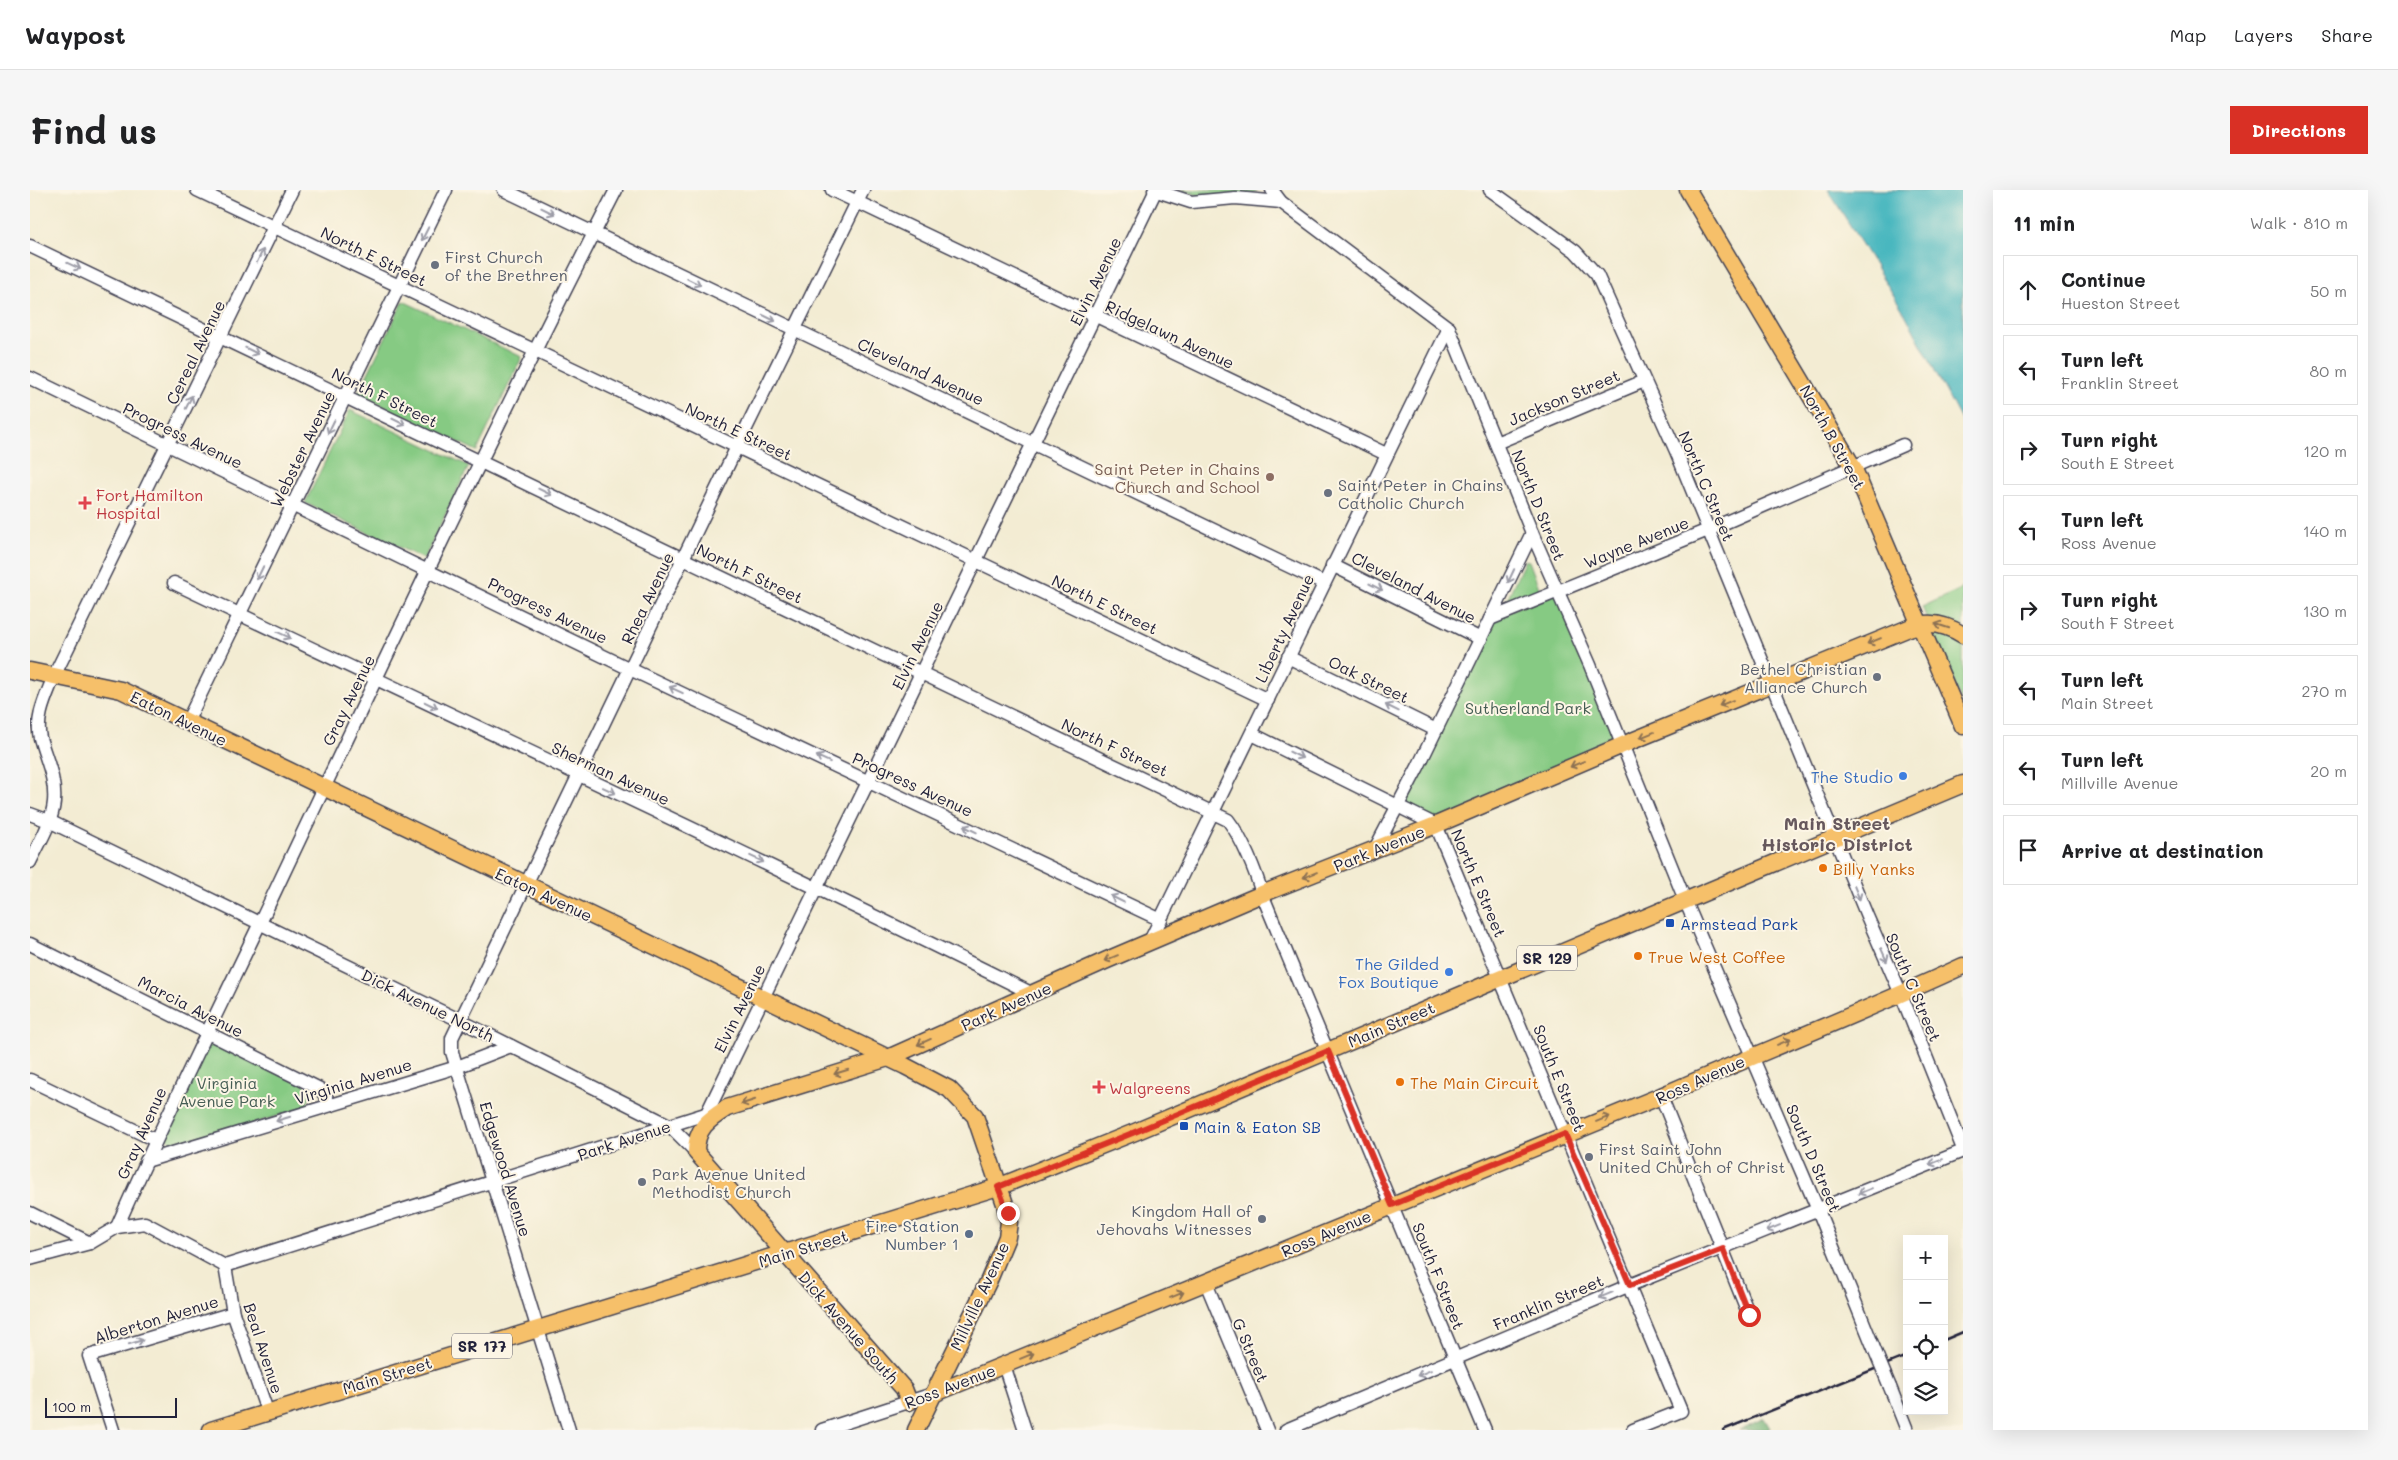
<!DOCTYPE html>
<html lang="en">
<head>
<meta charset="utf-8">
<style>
  body { margin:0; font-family:Mali,sans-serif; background:#f6f6f6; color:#202124 }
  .controls { position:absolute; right:15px; bottom:15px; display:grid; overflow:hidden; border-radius:0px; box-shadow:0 5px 20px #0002 }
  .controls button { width:45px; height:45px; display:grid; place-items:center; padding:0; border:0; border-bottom:1px solid #e0e0e0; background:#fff; color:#202124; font:25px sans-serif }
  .scale { position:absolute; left:15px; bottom:12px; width:132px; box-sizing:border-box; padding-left:5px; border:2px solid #22223b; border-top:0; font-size:14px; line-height:18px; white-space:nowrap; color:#22223b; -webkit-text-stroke:4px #fcf5e5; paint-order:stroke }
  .stop { position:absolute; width:15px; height:15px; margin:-11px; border:4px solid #d93025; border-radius:50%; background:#fff }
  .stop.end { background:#d93025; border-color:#fff; box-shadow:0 1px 5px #0008 }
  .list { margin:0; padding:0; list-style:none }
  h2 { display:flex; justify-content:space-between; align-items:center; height:65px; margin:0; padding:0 20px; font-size:21px }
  h2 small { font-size:16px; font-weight:400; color:#757577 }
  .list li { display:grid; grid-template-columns:32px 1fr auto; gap:15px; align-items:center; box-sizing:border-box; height:70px; margin:0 10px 10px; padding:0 10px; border:1px solid #e0e0e0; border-radius:0px }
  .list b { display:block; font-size:19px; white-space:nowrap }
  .list p { margin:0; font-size:16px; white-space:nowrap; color:#757577 }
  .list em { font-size:16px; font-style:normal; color:#757577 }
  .icon { flex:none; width:28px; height:28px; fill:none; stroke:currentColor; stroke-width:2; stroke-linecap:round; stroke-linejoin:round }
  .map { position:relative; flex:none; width:1933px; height:1240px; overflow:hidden; border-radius:0px }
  header { display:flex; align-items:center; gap:30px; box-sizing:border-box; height:70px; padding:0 25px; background:#fff; border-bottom:1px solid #e0e0e0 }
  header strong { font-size:24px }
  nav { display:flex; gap:28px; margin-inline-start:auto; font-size:18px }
  .intro { display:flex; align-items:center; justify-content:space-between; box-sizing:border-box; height:120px; padding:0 30px }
  h1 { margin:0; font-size:35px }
  .button { padding:12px 22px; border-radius:0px; background:#d93025; color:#fff; font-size:18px; font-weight:700 }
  main { display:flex; gap:30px; padding:0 30px }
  aside { flex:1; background:#fff; border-radius:0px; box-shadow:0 5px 20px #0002 }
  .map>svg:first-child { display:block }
</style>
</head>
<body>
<header>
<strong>Waypost</strong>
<nav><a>Map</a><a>Layers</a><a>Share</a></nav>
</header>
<div class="intro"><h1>Find us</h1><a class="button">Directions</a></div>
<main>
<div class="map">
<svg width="1933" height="1240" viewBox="0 0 1933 1240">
  <rect width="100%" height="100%" fill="#fcf5e5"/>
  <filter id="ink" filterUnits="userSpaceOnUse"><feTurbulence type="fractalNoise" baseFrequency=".02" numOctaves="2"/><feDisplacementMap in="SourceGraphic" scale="10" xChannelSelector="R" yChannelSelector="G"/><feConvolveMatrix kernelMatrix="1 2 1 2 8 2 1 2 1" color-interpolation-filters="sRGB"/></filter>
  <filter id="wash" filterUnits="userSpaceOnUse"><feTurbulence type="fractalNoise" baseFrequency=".0096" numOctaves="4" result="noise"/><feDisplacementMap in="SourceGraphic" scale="20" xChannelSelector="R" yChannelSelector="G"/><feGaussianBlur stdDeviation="1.12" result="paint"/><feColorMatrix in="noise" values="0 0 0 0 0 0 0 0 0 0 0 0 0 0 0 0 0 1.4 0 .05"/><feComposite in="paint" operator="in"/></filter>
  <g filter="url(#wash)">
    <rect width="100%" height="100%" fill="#f3ecd3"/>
    <g fill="#86ca83" stroke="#54765f">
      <path d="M1149,0H1228L1223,4L1172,6Z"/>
      <path d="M373,111L492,167L447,261L328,204Z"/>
      <path d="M320,220L439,276L394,369L275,313Z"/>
      <path d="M1495,370L1499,371L1511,403L1478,417L1474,416Z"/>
      <path d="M1933,398V515L1892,417Z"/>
      <path d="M1526,401L1592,555L1406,635L1368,615L1460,429Z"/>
      <path d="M185,852L275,894C281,904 281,909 274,918L150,956C139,953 136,948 135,937L177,853Z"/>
    </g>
    <path fill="#6cae71" stroke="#476856" d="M1734,1228L1740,1238L1737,1240H1709Z"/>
    <path fill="#48b7bf" stroke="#356c7d" d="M1798,0H1933V234L1874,122Z"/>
  </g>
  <g filter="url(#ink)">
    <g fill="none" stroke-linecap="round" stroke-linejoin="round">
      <g stroke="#414052" stroke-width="15">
        <g id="minor">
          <path d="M167,0C524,170 881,339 1238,510"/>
          <path d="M474,0L1294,393"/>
          <path d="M802,0L1356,264"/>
          <path d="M1124,0L1161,12L1205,8L1251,12"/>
          <path d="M1242,0L1251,12L1419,138L1502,343L1560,475L1655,710L1788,1020L1843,1156"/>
          <path d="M1460,0L1545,61L1567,85L1646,261L1837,726L1871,804L1933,959"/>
          <path d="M0,56L1198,630C1212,648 1226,682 1232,704L1455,1240"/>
          <path d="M0,188L600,479L1131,730"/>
          <path d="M1466,253L1614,191"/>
          <path d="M1302,375L1451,449"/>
          <path d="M144,393C431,530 719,663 1003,804"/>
          <path d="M1460,429L1678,340L1873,255"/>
          <path d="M1258,467L1406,540"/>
          <path d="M157,532L416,0"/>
          <path d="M1222,544L1406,635L1651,1221L1603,1240"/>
          <path d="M0,624L19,631L429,830L639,935L666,962"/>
          <path d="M1345,659L1388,577L1502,343"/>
          <path d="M0,672C9,653 22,633 24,612C26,588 16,570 10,548C5,527 17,505 24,486L262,0"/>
          <path d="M1119,753L1419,138"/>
          <path d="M0,754L290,899L296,906L299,914"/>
          <path d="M0,890L125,950"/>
          <path d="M1631,906L1719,1125"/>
          <path d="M677,923L1126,0"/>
          <path d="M116,971L427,877L481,856"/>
          <path d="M0,1023L60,1053"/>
          <path d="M87,1037C132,934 181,835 230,733C346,488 462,242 586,0"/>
          <path d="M0,1069L60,1053L87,1037L115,1033L195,1076L685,921"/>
          <path d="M195,1076L203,1123L237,1221"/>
          <path d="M1176,1093L1237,1240"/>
          <path d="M974,1175L995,1240"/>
          <path d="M1860,1197L1877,1240"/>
          <path d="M83,1240L59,1166L203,1123"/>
          <path d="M539,1240L422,862V848L702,267L833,0"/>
          <path d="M792,1240L903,1204"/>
          <path d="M1256,1240L1600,1095L1933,961"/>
        </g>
      </g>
      <g stroke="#414052" stroke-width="19">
        <g id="major">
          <path d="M1658,0L1823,277L1933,536"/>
          <path d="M0,481L91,500L875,876L919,899L945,926L975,1014L979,1032L977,1047L959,1090L886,1240"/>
          <path d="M903,1204L1631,906C1731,862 1834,822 1933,776"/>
          <path d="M879,1212L874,1199L666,962C666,938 678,930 697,918L858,868L1077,770L1232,704L1406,635L1602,551L1879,438C1898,430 1916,434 1933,445"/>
          <path d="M181,1240L968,997L1105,942L1933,594"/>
        </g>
      </g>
      <use href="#minor" stroke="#fff" stroke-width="12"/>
      <use href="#major" stroke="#f6c06b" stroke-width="16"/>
      <g stroke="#22223b" stroke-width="2.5">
        <path d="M1914,1150L1933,1142"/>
        <path d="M1693,1240L1877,1166"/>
      </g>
      <g stroke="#414052" stroke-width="15" stroke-linecap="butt">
        <path id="minor-bridge" d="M1843,1156L1860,1197"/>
      </g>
      <use href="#minor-bridge" stroke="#fff" stroke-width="12"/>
    </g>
    <defs><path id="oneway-shaft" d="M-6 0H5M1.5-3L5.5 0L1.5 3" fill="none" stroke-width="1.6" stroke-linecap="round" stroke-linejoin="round" transform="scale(1.25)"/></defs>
    <g stroke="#9c9ca7">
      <use href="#oneway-shaft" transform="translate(518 21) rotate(26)"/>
      <use href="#oneway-shaft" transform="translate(395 44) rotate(117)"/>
      <use href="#oneway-shaft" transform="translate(230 66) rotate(-64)"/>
      <use href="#oneway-shaft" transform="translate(44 76) rotate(25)"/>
      <use href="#oneway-shaft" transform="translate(664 92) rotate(26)"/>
      <use href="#oneway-shaft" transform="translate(739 128) rotate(26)"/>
      <use href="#oneway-shaft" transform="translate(222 161) rotate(26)"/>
      <use href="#oneway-shaft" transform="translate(159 212) rotate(-64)"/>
      <use href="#oneway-shaft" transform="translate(369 232) rotate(26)"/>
      <use href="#oneway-shaft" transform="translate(301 237) rotate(116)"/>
      <use href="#oneway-shaft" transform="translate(515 302) rotate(26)"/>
      <use href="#oneway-shaft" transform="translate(230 383) rotate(116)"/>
      <use href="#oneway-shaft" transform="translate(1481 386) rotate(115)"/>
      <use href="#oneway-shaft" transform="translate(1346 397) rotate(27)"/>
      <use href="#oneway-shaft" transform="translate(254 445) rotate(25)"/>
      <use href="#oneway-shaft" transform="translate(646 500) rotate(-155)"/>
      <use href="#oneway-shaft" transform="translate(401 515) rotate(26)"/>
      <use href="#oneway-shaft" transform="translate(1362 518) rotate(-154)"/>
      <use href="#oneway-shaft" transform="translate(1266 565) rotate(26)"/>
      <use href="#oneway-shaft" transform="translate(793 569) rotate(-155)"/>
      <use href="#oneway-shaft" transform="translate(579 600) rotate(25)"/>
      <use href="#oneway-shaft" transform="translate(940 639) rotate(-154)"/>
      <use href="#oneway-shaft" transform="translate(727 669) rotate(25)"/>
      <use href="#oneway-shaft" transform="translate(1827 703) rotate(68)"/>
      <use href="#oneway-shaft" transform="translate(1087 709) rotate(-154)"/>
      <use href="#oneway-shaft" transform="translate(1854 765) rotate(66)"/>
      <use href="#oneway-shaft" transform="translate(253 929) rotate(163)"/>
      <use href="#oneway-shaft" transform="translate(1906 972) rotate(158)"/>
      <use href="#oneway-shaft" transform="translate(1835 1001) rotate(158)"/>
      <use href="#oneway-shaft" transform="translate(1743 1038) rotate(157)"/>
      <use href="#oneway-shaft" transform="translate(1576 1105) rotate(157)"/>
      <use href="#oneway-shaft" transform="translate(106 1152) rotate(-17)"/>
      <use href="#oneway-shaft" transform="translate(1394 1183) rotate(158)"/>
    </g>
    <g stroke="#8c7153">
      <use href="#oneway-shaft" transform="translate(1912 436) rotate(-162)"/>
      <use href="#oneway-shaft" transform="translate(1844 451) rotate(158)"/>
      <use href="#oneway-shaft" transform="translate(1696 513) rotate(158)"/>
      <use href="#oneway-shaft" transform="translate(1617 545) rotate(158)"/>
      <use href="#oneway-shaft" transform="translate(1547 574) rotate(157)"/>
      <use href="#oneway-shaft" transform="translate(1280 685) rotate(158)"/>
      <use href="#oneway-shaft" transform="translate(1081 768) rotate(158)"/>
      <use href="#oneway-shaft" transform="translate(894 852) rotate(156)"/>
      <use href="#oneway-shaft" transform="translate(1754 852) rotate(-22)"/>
      <use href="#oneway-shaft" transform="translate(811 882) rotate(163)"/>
      <use href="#oneway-shaft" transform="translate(718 912) rotate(162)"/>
      <use href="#oneway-shaft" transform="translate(1573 929) rotate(-22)"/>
      <use href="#oneway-shaft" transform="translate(1147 1105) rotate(-22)"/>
      <use href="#oneway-shaft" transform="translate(997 1166) rotate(-22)"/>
    </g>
  </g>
  <g fill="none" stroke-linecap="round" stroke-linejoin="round" filter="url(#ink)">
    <path stroke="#d93025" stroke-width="6" d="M978,1023L968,997L1105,942L1298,861L1362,1015L1535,944L1600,1095L1693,1059L1719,1125"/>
  </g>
  <g fill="#6b7280" stroke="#fcf5e5" stroke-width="2">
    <circle cx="405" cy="75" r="5"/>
    <circle cx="1298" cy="303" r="5"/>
    <circle cx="1847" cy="487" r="5"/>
    <circle cx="1559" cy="967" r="5"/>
    <circle cx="612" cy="992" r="5"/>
    <circle cx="1232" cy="1029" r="5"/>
  </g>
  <circle fill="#8d6e63" stroke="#fcf5e5" stroke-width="2" cx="1240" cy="287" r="5"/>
  <g fill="#e0444e" stroke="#fcf5e5" stroke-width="2">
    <path d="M52.5 305.5h5v5h5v5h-5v5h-5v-5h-5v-5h5z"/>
    <path d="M1066.5 889.5h5v5h5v5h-5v5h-5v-5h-5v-5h5z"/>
  </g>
  <g fill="#3f7fe0" stroke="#fcf5e5" stroke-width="2">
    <circle cx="1873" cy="586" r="5"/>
    <circle cx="1419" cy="782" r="5"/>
  </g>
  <g fill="#e8710a" stroke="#fcf5e5" stroke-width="2">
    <circle cx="1793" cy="678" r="5"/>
    <circle cx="1608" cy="766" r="5"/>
    <circle cx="1370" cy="892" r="5"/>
  </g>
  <g fill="#1a4fb4" stroke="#fcf5e5" stroke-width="2">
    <rect x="1635" y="728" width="10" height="10" rx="2.5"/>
    <rect x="1149" y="931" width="10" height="10" rx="2.5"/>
  </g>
  <circle fill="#5c6f8a" stroke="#fcf5e5" stroke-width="2" cx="939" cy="1044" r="5"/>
  <g text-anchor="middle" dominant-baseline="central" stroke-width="4" stroke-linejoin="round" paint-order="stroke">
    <g fill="#fcf5e5" stroke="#63616e" stroke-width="1">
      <rect x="1487" y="755.5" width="60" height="25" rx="4"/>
      <rect x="422" y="1143.5" width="60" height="25" rx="4"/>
    </g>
    <g font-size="15" font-weight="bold" fill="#22223b">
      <text x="1517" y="768">SR 129</text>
      <text x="452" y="1156">SR 177</text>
    </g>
    <g font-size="16" fill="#22223b" stroke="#fcf5e5">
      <text transform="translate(344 66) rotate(26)">North E Street</text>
      <text transform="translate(1065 91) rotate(-64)">Elvin Avenue</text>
      <text transform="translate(1140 144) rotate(25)">Ridgelawn Avenue</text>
      <text transform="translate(165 162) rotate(-64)">Cereal Avenue</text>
      <text transform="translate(891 181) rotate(25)">Cleveland Avenue</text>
      <text transform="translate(355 207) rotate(26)">North F Street</text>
      <text transform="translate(1534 207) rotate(-23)">Jackson Street</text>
      <text transform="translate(709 241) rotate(25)">North E Street</text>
      <text transform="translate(153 245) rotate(26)">Progress Avenue</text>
      <text transform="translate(1803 247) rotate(61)">North B Street</text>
      <text transform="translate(272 259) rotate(-64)">Webster Avenue</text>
      <text transform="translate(1677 296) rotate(67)">North C Street</text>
      <text transform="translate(1509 315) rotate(68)">North D Street</text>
      <text transform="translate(1606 352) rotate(-22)">Wayne Avenue</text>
      <text transform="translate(720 383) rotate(26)">North F Street</text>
      <text transform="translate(1384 397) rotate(27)">Cleveland Avenue</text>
      <text transform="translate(617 408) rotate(-64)">Rhea Avenue</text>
      <text transform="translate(1075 414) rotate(26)">North E Street</text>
      <text transform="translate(518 420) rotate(26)">Progress Avenue</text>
      <text transform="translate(1254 438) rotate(-65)">Liberty Avenue</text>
      <text transform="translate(887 455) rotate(-64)">Elvin Avenue</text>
      <text transform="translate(1339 489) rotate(26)">Oak Street</text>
      <text transform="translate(318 510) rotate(-64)">Gray Avenue</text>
      <text transform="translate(149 528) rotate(26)">Eaton Avenue</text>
      <text transform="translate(1085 557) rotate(25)">North F Street</text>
      <text transform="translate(581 583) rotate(25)">Sherman Avenue</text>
      <text transform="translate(883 594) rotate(25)">Progress Avenue</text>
      <text transform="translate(1349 658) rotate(-22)">Park Avenue</text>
      <text transform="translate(1449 693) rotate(67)">North E Street</text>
      <text transform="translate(514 704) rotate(25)">Eaton Avenue</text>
      <text transform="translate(1884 797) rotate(67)">South C Street</text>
      <text transform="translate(398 815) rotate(26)">Dick Avenue North</text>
      <text transform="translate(161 816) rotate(27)">Marcia Avenue</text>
      <text transform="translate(976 816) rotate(-24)">Park Avenue</text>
      <text transform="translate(709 818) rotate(-64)">Elvin Avenue</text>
      <text transform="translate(1361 834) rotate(-23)">Main Street</text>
      <text transform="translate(1530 888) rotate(68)">South E Street</text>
      <text transform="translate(1670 889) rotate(-24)">Ross Avenue</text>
      <text transform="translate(323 891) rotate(-17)">Virginia Avenue</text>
      <text transform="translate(111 943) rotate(-66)">Gray Avenue</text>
      <text transform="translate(594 950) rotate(-18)">Park Avenue</text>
      <text transform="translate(1784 968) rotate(67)">South D Street</text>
      <text transform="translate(476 979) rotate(73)">Edgewood Avenue</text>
      <text transform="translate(1296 1043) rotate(-23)">Ross Avenue</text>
      <text transform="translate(773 1058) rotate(-17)">Main Street</text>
      <text transform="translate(1409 1086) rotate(68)">South F Street</text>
      <text transform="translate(949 1106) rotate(-65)">Millville Avenue</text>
      <text transform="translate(1518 1112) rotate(-23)">Franklin Street</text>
      <text transform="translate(126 1129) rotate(-17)">Alberton Avenue</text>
      <text transform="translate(819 1137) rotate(49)">Dick Avenue South</text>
      <text transform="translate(234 1158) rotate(72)">Beal Avenue</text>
      <text transform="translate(1221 1160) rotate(67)">G Street</text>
      <text transform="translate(357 1185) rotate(-17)">Main Street</text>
      <text transform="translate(920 1196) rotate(-21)">Ross Avenue</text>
    </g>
    <g font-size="16" fill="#5b616d" stroke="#fcf5e5" text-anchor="start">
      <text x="415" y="66">First Church<tspan x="415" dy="18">of the Brethren</tspan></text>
      <text x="1308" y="294">Saint Peter in Chains<tspan x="1308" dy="18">Catholic Church</tspan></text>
      <text x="1837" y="478" text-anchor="end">Bethel Christian<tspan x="1837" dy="18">Alliance Church</tspan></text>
      <text x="1569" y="958">First Saint John<tspan x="1569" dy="18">United Church of Christ</tspan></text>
      <text x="622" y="983">Park Avenue United<tspan x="622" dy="18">Methodist Church</tspan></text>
      <text x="1222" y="1020" text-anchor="end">Kingdom Hall of<tspan x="1222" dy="18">Jehovahs Witnesses</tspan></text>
    </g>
    <g font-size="16" fill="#785e54" stroke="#fcf5e5" text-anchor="end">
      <text x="1230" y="278">Saint Peter in Chains<tspan x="1230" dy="18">Church and School</tspan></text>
    </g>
    <g font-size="16" fill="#be3a42" stroke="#fcf5e5" text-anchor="start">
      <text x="66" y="304">Fort Hamilton<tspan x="66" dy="18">Hospital</tspan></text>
      <text x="1079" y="897">Walgreens</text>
    </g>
    <g font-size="16" fill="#455d54" stroke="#fcf5e5">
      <text x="1498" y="517">Sutherland Park</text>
      <text x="197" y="892">Virginia<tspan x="197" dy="18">Avenue Park</tspan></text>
    </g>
    <g font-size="16" fill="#366cbe" stroke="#fcf5e5" text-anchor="end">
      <text x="1863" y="586">The Studio</text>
      <text x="1409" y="773">The Gilded<tspan x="1409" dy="18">Fox Boutique</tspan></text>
    </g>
    <g font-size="16" fill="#c56008" stroke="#fcf5e5" text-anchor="start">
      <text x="1803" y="678">Billy Yanks</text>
      <text x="1618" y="766">True West Coffee</text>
      <text x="1380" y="892">The Main Circuit</text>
    </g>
    <g font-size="16" fill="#164399" stroke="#fcf5e5" text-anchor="start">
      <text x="1650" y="733">Armstead Park</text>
      <text x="1164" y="936">Main &amp; Eaton SB</text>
    </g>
    <g font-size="16" fill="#4e5e75" stroke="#fcf5e5" text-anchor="end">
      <text x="929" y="1035">Fire Station<tspan x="929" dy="18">Number 1</tspan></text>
    </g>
    <g font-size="18" font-weight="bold" fill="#66585d" stroke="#fcf5e5">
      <text x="1807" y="633">Main Street<tspan x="1807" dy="21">Historic District</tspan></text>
    </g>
  </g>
</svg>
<div class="controls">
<button>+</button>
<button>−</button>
<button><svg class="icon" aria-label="locate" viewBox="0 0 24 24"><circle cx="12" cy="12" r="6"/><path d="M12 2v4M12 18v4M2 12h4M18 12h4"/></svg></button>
<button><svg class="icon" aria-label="layers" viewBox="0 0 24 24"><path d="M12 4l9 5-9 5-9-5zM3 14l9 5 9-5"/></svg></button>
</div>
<div class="scale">100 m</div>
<div class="stop" style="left:1719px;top:1125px"></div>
<div class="stop end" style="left:978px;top:1023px"></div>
</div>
<aside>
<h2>11 min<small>Walk · 810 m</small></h2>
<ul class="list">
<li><svg class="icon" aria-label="ahead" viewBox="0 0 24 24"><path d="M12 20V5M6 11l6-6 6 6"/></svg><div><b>Continue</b><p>Hueston Street</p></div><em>50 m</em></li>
<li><svg class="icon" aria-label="left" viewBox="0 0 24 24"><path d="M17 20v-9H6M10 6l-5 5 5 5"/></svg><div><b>Turn left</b><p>Franklin Street</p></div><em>80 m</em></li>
<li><svg class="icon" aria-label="right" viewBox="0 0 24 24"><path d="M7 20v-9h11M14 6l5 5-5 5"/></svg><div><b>Turn right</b><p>South E Street</p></div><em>120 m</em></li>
<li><svg class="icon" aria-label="left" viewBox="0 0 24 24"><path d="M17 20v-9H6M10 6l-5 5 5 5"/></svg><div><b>Turn left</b><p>Ross Avenue</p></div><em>140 m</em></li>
<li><svg class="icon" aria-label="right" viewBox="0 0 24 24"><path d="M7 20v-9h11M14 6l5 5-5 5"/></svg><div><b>Turn right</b><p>South F Street</p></div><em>130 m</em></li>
<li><svg class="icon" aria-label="left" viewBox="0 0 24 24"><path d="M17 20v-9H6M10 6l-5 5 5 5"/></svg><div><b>Turn left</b><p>Main Street</p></div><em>270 m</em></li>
<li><svg class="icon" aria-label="left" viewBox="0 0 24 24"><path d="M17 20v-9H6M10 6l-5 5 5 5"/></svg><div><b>Turn left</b><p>Millville Avenue</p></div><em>20 m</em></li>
<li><svg class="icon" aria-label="arrive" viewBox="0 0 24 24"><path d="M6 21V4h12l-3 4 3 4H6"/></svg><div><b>Arrive at destination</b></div></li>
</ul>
</aside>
</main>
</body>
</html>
